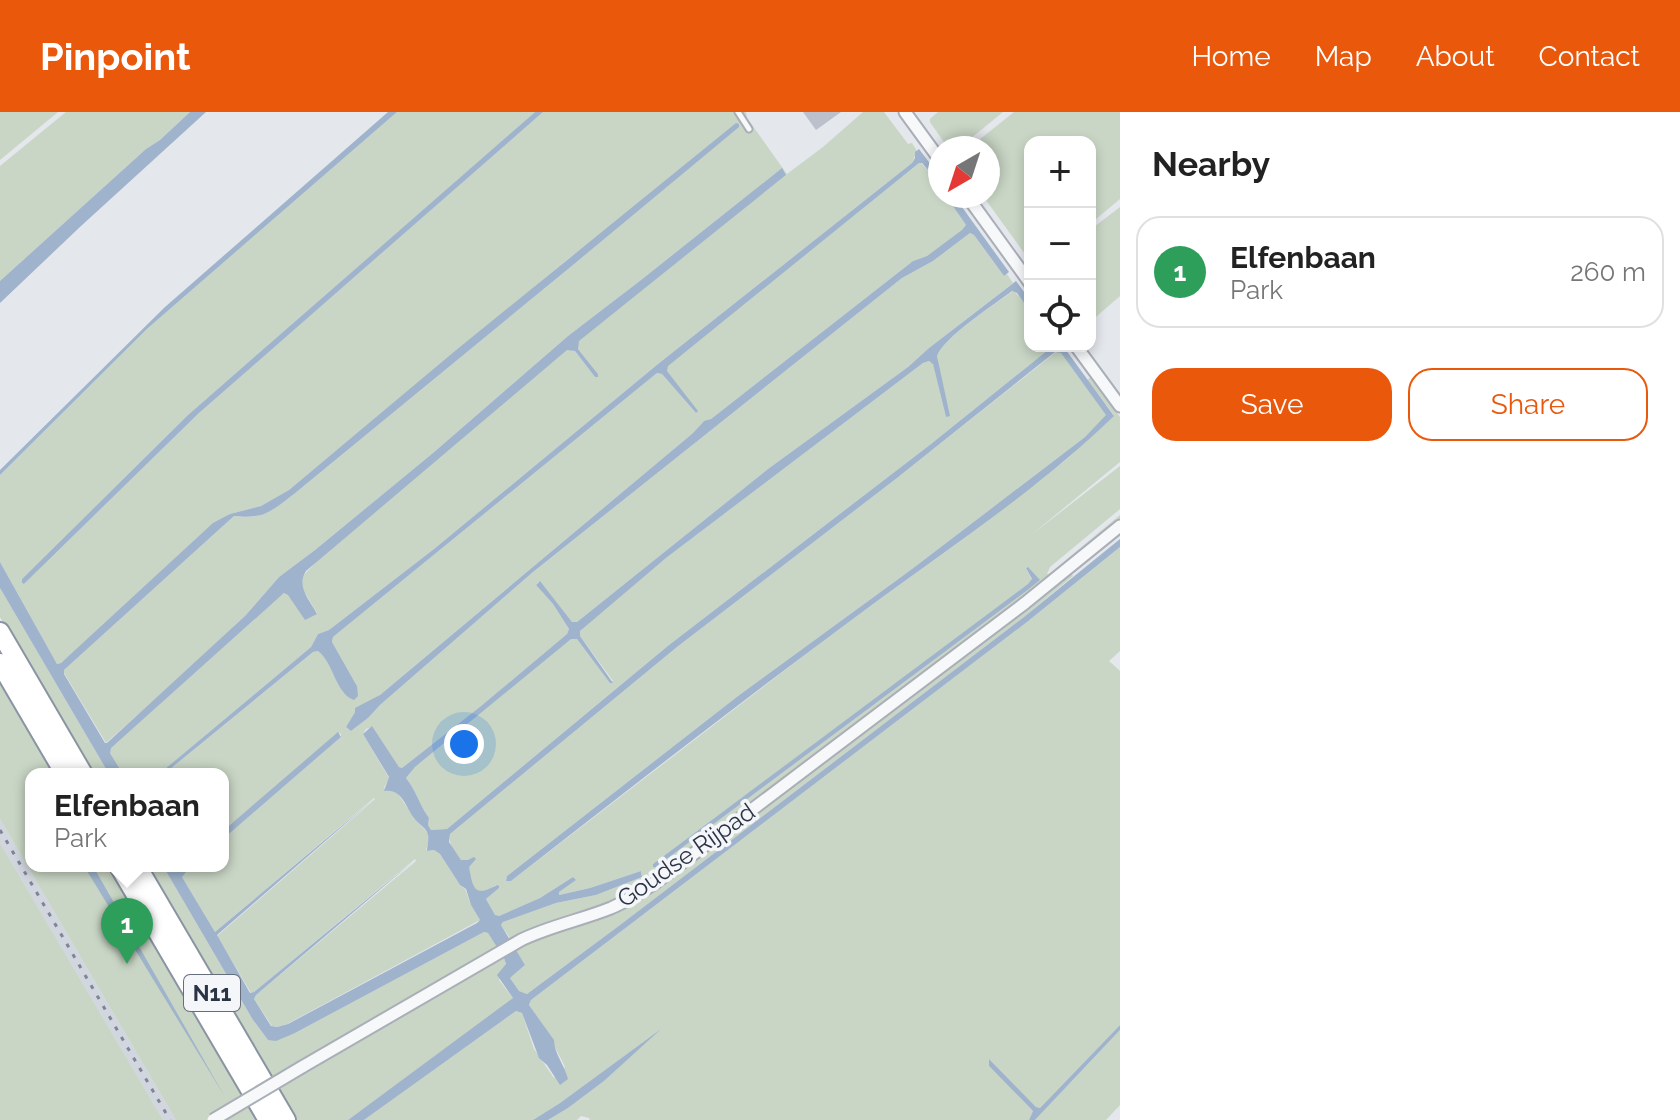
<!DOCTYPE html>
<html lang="en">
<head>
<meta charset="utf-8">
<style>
  body { margin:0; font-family:Raleway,sans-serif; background:#f2f2f2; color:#222 }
  .controls { position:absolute; right:24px; top:24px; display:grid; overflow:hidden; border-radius:16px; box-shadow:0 4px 12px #0003 }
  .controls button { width:72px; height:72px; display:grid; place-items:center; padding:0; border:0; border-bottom:2px solid #e0e0e0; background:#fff; color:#222; font:40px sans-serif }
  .compass { position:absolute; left:928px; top:24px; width:72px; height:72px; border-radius:50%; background:#fff; box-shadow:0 4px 12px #0003; rotate:219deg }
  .you { position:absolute; left:464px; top:632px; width:28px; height:28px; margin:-20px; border:6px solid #fff; border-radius:50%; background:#1a73e8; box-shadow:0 0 0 12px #1a73e833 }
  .badge { display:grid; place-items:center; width:52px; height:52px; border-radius:50%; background:#ea580c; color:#fff; font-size:26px; font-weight:700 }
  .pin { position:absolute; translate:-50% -66px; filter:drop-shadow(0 2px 4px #0008) }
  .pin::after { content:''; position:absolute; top:42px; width:28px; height:24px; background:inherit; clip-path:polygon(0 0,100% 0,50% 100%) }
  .popup { position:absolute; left:25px; top:656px; width:204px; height:104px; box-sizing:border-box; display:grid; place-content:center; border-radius:16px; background:#fff; filter:drop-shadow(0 2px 6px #0005); font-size:26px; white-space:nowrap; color:#767676 }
  .popup b { font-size:30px; color:#222 }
  .popup::after { content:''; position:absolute; left:50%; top:100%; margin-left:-16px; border:16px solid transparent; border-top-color:#fff }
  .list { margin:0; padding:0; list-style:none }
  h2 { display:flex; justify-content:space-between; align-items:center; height:104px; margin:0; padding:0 32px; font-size:34px }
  h2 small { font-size:26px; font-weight:400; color:#767676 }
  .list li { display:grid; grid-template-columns:52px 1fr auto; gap:24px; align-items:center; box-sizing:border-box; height:112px; margin:0 16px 16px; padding:0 16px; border:2px solid #e0e0e0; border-radius:24px }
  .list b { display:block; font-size:30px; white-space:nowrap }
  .list p { margin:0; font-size:26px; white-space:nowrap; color:#767676 }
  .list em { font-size:26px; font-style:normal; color:#767676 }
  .actions { display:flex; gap:16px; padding:24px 32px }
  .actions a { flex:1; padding:18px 0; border:2px solid #ea580c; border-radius:24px; text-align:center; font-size:28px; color:#ea580c }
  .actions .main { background:#ea580c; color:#fff }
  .icon { flex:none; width:44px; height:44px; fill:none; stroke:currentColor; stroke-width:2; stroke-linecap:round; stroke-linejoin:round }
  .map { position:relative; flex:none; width:1120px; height:1008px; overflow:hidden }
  header { display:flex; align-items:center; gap:48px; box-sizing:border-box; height:112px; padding:0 40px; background:#ea580c; color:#fff }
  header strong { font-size:38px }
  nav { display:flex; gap:44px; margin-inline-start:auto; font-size:28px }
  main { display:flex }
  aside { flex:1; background:#fff }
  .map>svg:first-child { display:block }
</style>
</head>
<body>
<header>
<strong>Pinpoint</strong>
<nav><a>Home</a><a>Map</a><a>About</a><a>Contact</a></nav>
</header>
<main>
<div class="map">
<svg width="1120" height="1008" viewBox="0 0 1120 1008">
  <rect width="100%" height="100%" fill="#e4e7ec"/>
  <path fill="#d2d6de" d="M0,707L176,1008H163L0,731Z"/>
  <g fill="#c9d6c5" fill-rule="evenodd">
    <path d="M0,0H58L0,48Z"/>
    <path d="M66,0H190L160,28L146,37L0,169V54Z"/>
    <path d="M397,0H535L188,303L22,467V471L24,472L199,301L543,0H746L747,6L787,62L823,35L863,0H884L908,32L912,31L917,39L912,51L658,252L434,437L329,518L318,522L311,535L159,662H123L110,641V636L284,481L288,482L305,507L317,501L301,474V466L321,445L567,237L575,239L595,265L598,262L578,237V229L786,63L781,57L641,168L568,224L433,341L315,438L279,465L245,504L181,564L106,631L64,561V558L234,404C264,408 271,399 294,382L573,153L738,15L568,147L289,378L261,394L230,402L61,551L57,552L0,450V363L148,216Z"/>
    <path d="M938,0H1003L959,36H948L930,10V7Z"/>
    <path d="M1014,0H1120V87L1090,112V30H1030V149L983,84H988V36H969Z"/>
    <path d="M920,50L933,64H934L940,71V84H946L966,113L963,118L927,144L913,149L711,307L703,310L693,321L380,583L355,600L346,615L351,619L368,606L380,593L533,460L902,166L933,149L970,121L974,123L1004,164L1007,162L1013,171L929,236L908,255L768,357L577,510H572L540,470H538L536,473L553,492L569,517L567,522L481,594L402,656L399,655L372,615L366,617L363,622L389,666L384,676L387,679L391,677L397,680L414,706L428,721L429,727L426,738L428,739L434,738L440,742L460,773L465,777L471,793L480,808L287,912L277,915L272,914L254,887L256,883L416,749L415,747L254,880L251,881L217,824L375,687L374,686L215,820L182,765L191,754H223V727L341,625V622L339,621L223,719V662H164L313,540L318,539L324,543L344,581L357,574L332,530L333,525L657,261L662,262L696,301L697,299L666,259L667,254Z"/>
    <path d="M1120,95V184L1090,210V118Z"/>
    <path d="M1013,179C1035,196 1030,209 1030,234H1053L931,332L669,533L447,717L431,718L428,713L429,706C420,694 416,678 406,666L415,655L571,526L577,527L610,570L613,569L580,524V519L590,509L666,446L923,251L929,249L933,251L946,305L937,244C944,225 995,192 1013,179Z"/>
    <path d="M1056,240L1061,241L1107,303L1085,325L912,457L738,584L507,764L506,769H511L841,515L962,428L1067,347L1114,303L1087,268L1091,265L1120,305V350L1031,423L1120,354V397L1050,455L1047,462H1049L1120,403V409L1052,464L659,762L653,760L649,763L648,771L627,784L552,808L510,826L501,813L503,810L556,791L596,783L642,765V761L641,759L590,776L559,783V780L575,768L573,765L540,786L499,804H495L486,787L499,776L496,773L486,780H478C470,772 469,760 468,749L461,748C455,740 448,733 450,722L677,535L897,366ZM1027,455L1039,468L1029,477L656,755H653V752L1029,472L1032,468L1026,456Z"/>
    <path d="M1120,435V539L1109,549L1120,559V913L1040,996L1036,995L990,948L989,954L1033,999L1029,1008H590L589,1006L581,1004L577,1008H548L568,996L604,969L653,923L560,991L533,1008H364L516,899L522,901L534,937L554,966L565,955L547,919L529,893L531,888L1027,510Z"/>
    <path d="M1070,460L1073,464L1024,505L620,813L527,882L519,879L510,866L525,853L516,839L524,834V832L548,821L618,799Z"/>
    <path d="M0,476L109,662H93L0,505Z"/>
    <path d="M0,568L53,662H31V754H111L259,1008H176L0,707Z"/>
    <path d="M0,731L163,1008H0Z"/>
    <path d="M147,754H163L253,908L268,928L295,921L484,820L488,821L497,834L434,873L272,967Z"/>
    <path d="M504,846L506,852L499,868L513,886L508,891L348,1008H296L278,976Z"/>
    <path d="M1120,918V993L1106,1008H1035Z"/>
  </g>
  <g fill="#9fb4cc">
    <path d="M190,0H206L81,114L0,191V169L146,37L160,28Z"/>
    <path d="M388,0H397L148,216L0,363V358L165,195Z"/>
    <path d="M535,0H543L199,301L24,472L22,471V467L188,303Z"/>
    <path d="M736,11L739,12V15L573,153L294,382C270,400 265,407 234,404L64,558V562L105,631H107L245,504L279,465L315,438L433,341L568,224L641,168L782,56L786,63L579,229L578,237L598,262V265H595L575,239L567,238L306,459C296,474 309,487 317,502L305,508L288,483L284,481L111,636L110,641L123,662H109L0,476V450L57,552L61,551L213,411L230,402L261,394L289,378L455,239Z"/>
    <path d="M919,37L938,62L933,64L922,51H919L668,254L667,259L698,299L696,301L662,262L657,261L333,525L332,530L357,574L358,584L354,588C335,581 334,551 318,539L313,540L164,662H159L311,535L318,522L329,518L434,437L658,252L912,51L915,46V40Z"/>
    <path d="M946,84H954L1009,160L1004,164L974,123L970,121L933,149L902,166L533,460L380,593L368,606L351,619L346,615L355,600V596L380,583L693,321L704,309L711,307L913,149L927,144L962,118L966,113Z"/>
    <path d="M1016,169L1030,188V199L1017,181L1012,179C995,192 944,225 937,244L950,304L946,305L933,252L929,249L923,251L666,446L580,519V524L613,571H610L577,527H571L415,655L406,666C416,678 420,694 429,706L428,713L431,718L447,717L669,533L931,332L1053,234H1063L1114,304C1031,384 934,446 842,515C730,598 620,684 511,769H506L507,764L738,584L912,457L1085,325L1106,303L1061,241L1055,240L897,366L677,535L450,722L449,730L461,748H468L474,745L476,747L469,755C473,776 474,786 497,773L499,774V776L486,787L495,803L499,804L540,786L573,765L576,768L559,780V783L590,776L641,759L642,765L596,783L556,791L503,810L501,813L525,853L510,866L519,879L527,882L620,813L1024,505L1120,427V435L1027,510L531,888L529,893L554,928C554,941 565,954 568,967L560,973L547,953L539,946L522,901L516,899L364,1008H348L513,886L497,863L506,852L504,846L488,821L484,820L295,921L276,929L268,928L253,908L163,754H176L177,756L191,754L182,765L215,820L375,686L217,823L250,881L254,880L416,747L256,883L254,887L271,914L277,915L288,912L477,811L480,808L471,793L466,777L460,773L440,742L434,738L427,739C427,733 430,726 427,720C425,715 417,711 414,706C405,694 402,676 384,679L389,665L363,622L372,614L399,655L402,656L481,594L567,522L569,517L553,492L536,473L540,469L572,510H577L768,357L908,255L929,236Z"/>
    <path d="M1028,455L1040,468L1029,477L656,755H653V752L1028,472L1032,467L1026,456Z"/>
    <path d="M338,620L341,625L223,727V719Z"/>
    <path d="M84,754H93L225,985Z"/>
    <path d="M1120,913V918L1035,1008H1029L1033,999L989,954V947L1036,995L1040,996Z"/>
    <path d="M661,917L604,969L568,996L548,1008H533L560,991Z"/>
  </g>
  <path fill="#bbc0ca" d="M803,0H841L816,18Z"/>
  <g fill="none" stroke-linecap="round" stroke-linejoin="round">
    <g stroke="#a9aeb7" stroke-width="9">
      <path id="service" d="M738,0L749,17"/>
    </g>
    <g stroke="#a9aeb7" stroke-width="15">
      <g id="minor">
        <path d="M905,0L940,48"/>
        <path d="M967,84L1030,171"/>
        <path d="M1076,234L1120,294"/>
        <path d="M302,955L521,828C550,814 581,808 611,796C627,789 641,780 655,771L1025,491L1120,414"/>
      </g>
    </g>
    <g stroke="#8b94a3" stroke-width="22">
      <g id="trunk">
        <path d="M0,520L83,662"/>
        <path d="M0,551L65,662"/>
        <path d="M119,754L268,1008"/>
        <path d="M137,754L286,1008"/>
      </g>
    </g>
    <use href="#service" stroke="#f7f8fa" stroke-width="5"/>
    <use href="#minor" stroke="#f7f8fa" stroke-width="11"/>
    <use href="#trunk" stroke="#fff" stroke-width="18"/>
    <path stroke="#7d8696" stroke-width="3" stroke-dasharray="4 8" stroke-linecap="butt" d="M0,718L170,1008"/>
    <g stroke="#a9aeb7" stroke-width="15" stroke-linecap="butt">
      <path id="minor-bridge" d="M213,1008L302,955"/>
    </g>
    <use href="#minor-bridge" stroke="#f7f8fa" stroke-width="11"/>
  </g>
  <g text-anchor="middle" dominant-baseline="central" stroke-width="7" stroke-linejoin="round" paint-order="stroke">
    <rect fill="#f4f6f9" stroke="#676e7b" stroke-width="2" x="184" y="863" width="56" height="36" rx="6"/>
    <g font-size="22" font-weight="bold" fill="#2b3445">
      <text x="212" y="881">N11</text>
    </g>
    <g font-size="24" fill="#2b3445" stroke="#f4f6f9">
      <text transform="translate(686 743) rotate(-35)">Goudse Rijpad</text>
    </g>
  </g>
</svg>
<div class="controls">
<button>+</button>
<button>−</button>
<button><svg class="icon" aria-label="locate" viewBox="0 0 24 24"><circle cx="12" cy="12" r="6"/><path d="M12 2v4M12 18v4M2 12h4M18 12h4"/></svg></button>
</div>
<svg class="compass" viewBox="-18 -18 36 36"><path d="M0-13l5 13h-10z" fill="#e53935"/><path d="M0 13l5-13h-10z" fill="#767676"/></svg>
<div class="you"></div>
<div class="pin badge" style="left:127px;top:852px;background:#2e9e5b">1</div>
<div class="popup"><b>Elfenbaan</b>Park</div>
</div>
<aside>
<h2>Nearby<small></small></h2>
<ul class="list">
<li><span class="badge" style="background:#2e9e5b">1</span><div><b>Elfenbaan</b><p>Park</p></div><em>260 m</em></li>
</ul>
<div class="actions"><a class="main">Save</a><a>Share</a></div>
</aside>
</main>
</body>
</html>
